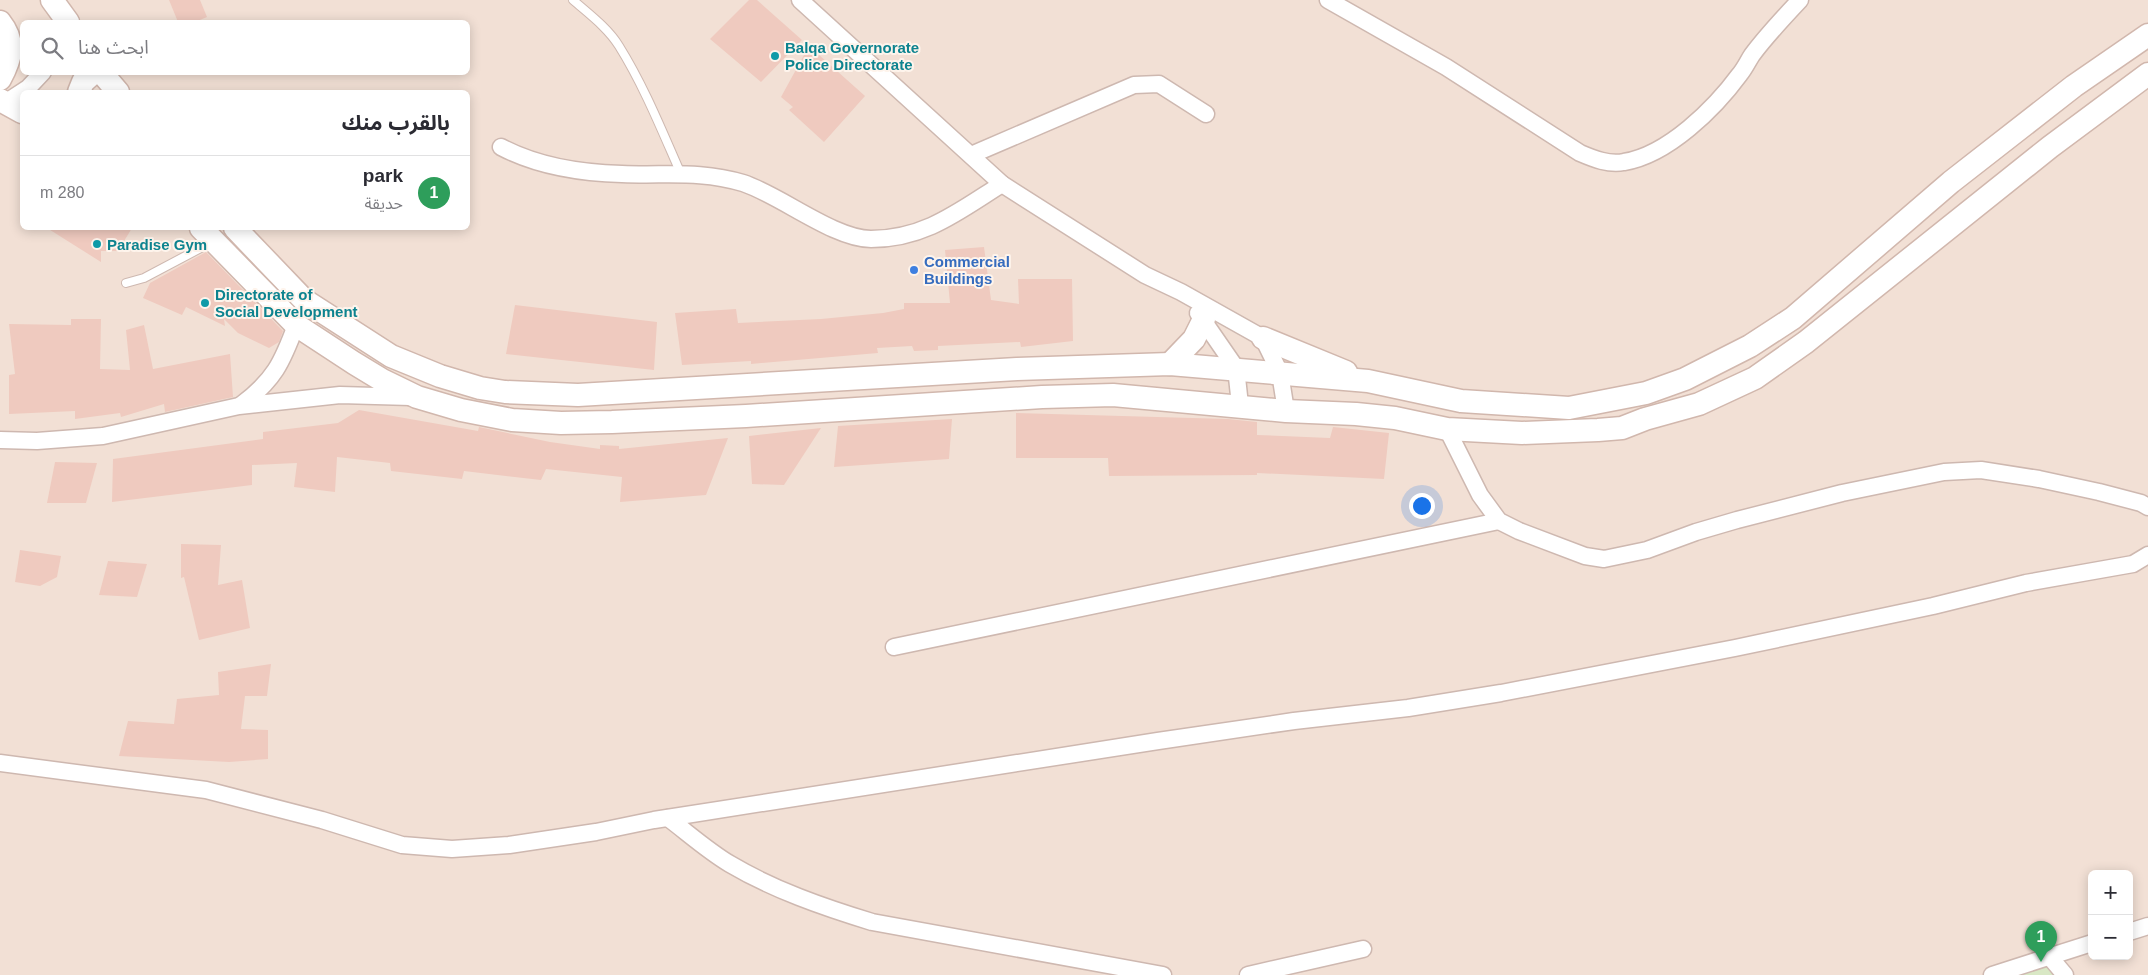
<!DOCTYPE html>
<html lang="ar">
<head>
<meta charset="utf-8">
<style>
  body { margin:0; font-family:Helvetica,"Noto Sans Arabic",sans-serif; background:#f7f7f7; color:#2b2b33; direction:rtl }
  .controls { position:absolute; right:15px; bottom:15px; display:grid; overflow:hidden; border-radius:8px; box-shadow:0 2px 12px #0003 }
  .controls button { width:45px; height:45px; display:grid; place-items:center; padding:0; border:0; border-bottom:1px solid #e1e1e2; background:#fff; color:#2b2b33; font:25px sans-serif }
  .you { position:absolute; left:1421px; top:505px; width:18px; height:18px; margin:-12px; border:4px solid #fff; border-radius:50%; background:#1a73e8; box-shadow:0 0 0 8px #1a73e833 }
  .badge { display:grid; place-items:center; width:32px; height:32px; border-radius:50%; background:#de5952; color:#fff; font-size:16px; font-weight:700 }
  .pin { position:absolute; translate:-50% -41px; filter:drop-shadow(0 1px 2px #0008) }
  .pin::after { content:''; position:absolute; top:26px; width:18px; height:15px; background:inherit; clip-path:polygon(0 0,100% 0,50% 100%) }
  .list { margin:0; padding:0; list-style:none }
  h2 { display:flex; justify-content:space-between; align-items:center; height:65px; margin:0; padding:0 20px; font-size:21px }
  h2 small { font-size:16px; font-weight:400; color:#7c7c81 }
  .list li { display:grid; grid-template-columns:32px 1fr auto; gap:15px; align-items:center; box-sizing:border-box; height:75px; padding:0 20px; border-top:1px solid #e1e1e2 }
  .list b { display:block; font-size:19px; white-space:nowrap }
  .list p { margin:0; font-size:16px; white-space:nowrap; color:#7c7c81 }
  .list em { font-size:16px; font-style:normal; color:#7c7c81 }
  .icon { flex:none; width:28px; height:28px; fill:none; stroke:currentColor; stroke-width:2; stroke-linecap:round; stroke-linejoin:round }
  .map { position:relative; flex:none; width:2148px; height:975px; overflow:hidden; direction:ltr }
  .search { position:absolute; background:#fff; box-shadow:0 2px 12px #0003; left:20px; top:20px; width:450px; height:55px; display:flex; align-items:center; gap:12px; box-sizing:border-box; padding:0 18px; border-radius:8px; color:#7c7c81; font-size:19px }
  .panel { position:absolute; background:#fff; box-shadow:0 2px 12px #0003; left:20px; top:90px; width:450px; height:140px; border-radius:8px; direction:rtl }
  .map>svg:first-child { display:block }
</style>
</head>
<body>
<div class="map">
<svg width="2148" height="975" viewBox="0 0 2148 975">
  <rect width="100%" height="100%" fill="#fbefe6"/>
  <path fill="#f2e0d5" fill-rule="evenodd" d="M0,0H2148V975H0ZM22,22H468V72H22ZM22,92H468V228H22ZM2092,874H2129V956H2092Z"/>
  <path fill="#d9e8c5" d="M2049,956L2065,975H1992Z"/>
  <g fill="#efcabf">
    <path d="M169,0H200L207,17L195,22H178Z"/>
    <path d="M749,0H757L802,40L761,82L710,39Z"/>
    <path d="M809,46L865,96L824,142L789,110L793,107L781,97Z"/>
    <path d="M47,228H132L118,251H101V262Z"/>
    <path d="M984,247L991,300L1019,304L1018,279H1072L1073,341L1021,347L1020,342L938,346V350L914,351L912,346L877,348L878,353L751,364V361L682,365L675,313L736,309L738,323L821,319L883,313L904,309V303H950L945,250Z"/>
    <path d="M206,252L283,331L279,342L269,348L238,333L224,319L225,326L186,307L182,315L143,298L150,283Z"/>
    <path d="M515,305L657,322L654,370L506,354Z"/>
    <path d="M71,319H101L100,369L130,370L126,330L144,325L153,369L230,354L233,397L165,412L164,404L121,417L120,413L75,419V411L9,414V375L15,374L9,324L71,325Z"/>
    <path d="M359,410L478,431L479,427L550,442L600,449V445L619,446V449L728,438L706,495L620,502L622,477L546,469L541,480L464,471L462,479L391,471L390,463L337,457L335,492L294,487L297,463L252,465V485L112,502L113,459L263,439V432L338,423Z"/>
    <path d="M1016,413L1228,419L1257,422V435L1330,438L1333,427L1389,433L1384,479L1257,473V475L1109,476L1108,458H1016Z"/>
    <path d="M952,419L949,459L834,467L838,426Z"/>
    <path d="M821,428L784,485L752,484L749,436Z"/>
    <path d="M55,462L97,463L86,503H47Z"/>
    <path d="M181,544L221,545L218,585L242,580L250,628L199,640L184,577L181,578Z"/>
    <path d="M20,550L61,556L57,577L40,586L15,582Z"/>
    <path d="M108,561L147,564L137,597L99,595Z"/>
    <path d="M271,664L267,696H245L241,729L268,730V759L229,762L119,756L128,721L174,724L177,699L219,695L218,672Z"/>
  </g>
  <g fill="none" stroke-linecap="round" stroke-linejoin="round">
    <g stroke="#ceb8b0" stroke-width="10">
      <g id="service">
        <path d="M573,0C589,14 608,28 619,46C644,86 662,131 681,174"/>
        <path d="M126,283L144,278L212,242"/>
      </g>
    </g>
    <g stroke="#ceb8b0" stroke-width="19">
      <g id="minor">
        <path d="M800,0L1002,184L1145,275L1181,292L1263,338L1280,373L1286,411"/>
        <path d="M1328,0L1446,67L1580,153C1594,159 1609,165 1624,162C1668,155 1715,108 1740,74C1745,68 1748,61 1752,55C1766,36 1783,18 1800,0"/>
        <path d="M5,103L28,88L43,72"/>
        <path d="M501,147C537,166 582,173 622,174C665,176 700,170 743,183C780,195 834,239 871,239C925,239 959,211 1002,184"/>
        <path d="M971,155L1134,85L1159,84L1206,114"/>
        <path d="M1198,313L1236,368L1240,405"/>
        <path d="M241,405C274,380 282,363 296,325"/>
        <path d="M1447,429L1480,495L1499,521L1519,531L1585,556L1604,559L1647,550L1696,532L1737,520L1842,493L1944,472L1981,470L2039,479L2099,492L2141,503L2148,507"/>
        <path d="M0,440L37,441L103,436L239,406L340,395L411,397"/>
        <path d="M894,647L1499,521"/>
        <path d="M0,763L206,790L322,820L402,845L452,849L509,845L596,832L654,820L1158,741L1294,721L1408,708L1501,693L1735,648L1933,606L2026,583L2133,564L2148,555"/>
        <path d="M668,818C688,833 708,851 730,864C774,890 823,907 872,922L1163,975"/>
        <path d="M2129,932L2148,926"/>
        <path d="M2049,956L2065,975"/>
        <path d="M1248,975L1363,949"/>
        <path d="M1992,975L2092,943"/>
      </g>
    </g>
    <g stroke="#d1b7ad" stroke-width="25">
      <g id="secondary">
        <path d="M52,0L68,22"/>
        <path d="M0,22C16,42 11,59 0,79"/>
        <path d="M101,72L118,92"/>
        <path d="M79,92L83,82L94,72"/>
        <path d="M0,100L22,112"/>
        <path d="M201,228L296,325L354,363L382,380L417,397L461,410L512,420L561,423L612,422L746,416L1042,397L1113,395L1286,411L1356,414L1395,418L1447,429L1522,433L1598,430L1622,428L1645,419L1699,404L1755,378L1806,342L2050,147L2148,74"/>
        <path d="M235,228L304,300L391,356L440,376L480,388L505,392L578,395L1017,369L1170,364L1368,381L1461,401L1569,408L1646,393L1685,379L1750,346L1793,318L1951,182L2074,86L2148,35"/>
        <path d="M1263,338L1346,372"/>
        <path d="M1170,364L1194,339L1204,319"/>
      </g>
    </g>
    <use href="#service" stroke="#fff" stroke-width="8"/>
    <use href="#minor" stroke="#fff" stroke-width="16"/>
    <use href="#secondary" stroke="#fff" stroke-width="22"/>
  </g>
  <g fill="#0f9aa8" stroke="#fef4ec" stroke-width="2">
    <circle cx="775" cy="56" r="5"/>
    <circle cx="97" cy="244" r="5"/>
    <circle cx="205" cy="303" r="5"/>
  </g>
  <circle fill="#3f7fe0" stroke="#fef4ec" stroke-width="2" cx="914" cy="270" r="5"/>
  <g text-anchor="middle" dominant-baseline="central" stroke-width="4" stroke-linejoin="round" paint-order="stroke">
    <g font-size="15" font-weight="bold" fill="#0d838f" stroke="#fef4ec" text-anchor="start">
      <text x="785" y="47">Balqa Governorate<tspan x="785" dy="17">Police Directorate</tspan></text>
      <text x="107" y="244">Paradise Gym</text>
      <text x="215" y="294">Directorate of<tspan x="215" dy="17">Social Development</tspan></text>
    </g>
    <g font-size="15" font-weight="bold" fill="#366cbe" stroke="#fef4ec" text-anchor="start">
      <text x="924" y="261">Commercial<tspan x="924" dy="17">Buildings</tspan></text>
    </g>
  </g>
</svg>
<div class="controls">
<button>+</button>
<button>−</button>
</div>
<div class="you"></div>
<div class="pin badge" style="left:2041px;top:962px;background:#2e9e5b">1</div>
<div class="search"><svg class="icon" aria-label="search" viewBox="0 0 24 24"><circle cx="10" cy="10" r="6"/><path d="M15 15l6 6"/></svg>ابحث هنا</div>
<section class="panel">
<h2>بالقرب منك<small></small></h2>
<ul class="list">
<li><span class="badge" style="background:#2e9e5b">1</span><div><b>park</b><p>حديقة</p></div><em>280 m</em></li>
</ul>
</section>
</div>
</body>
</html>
